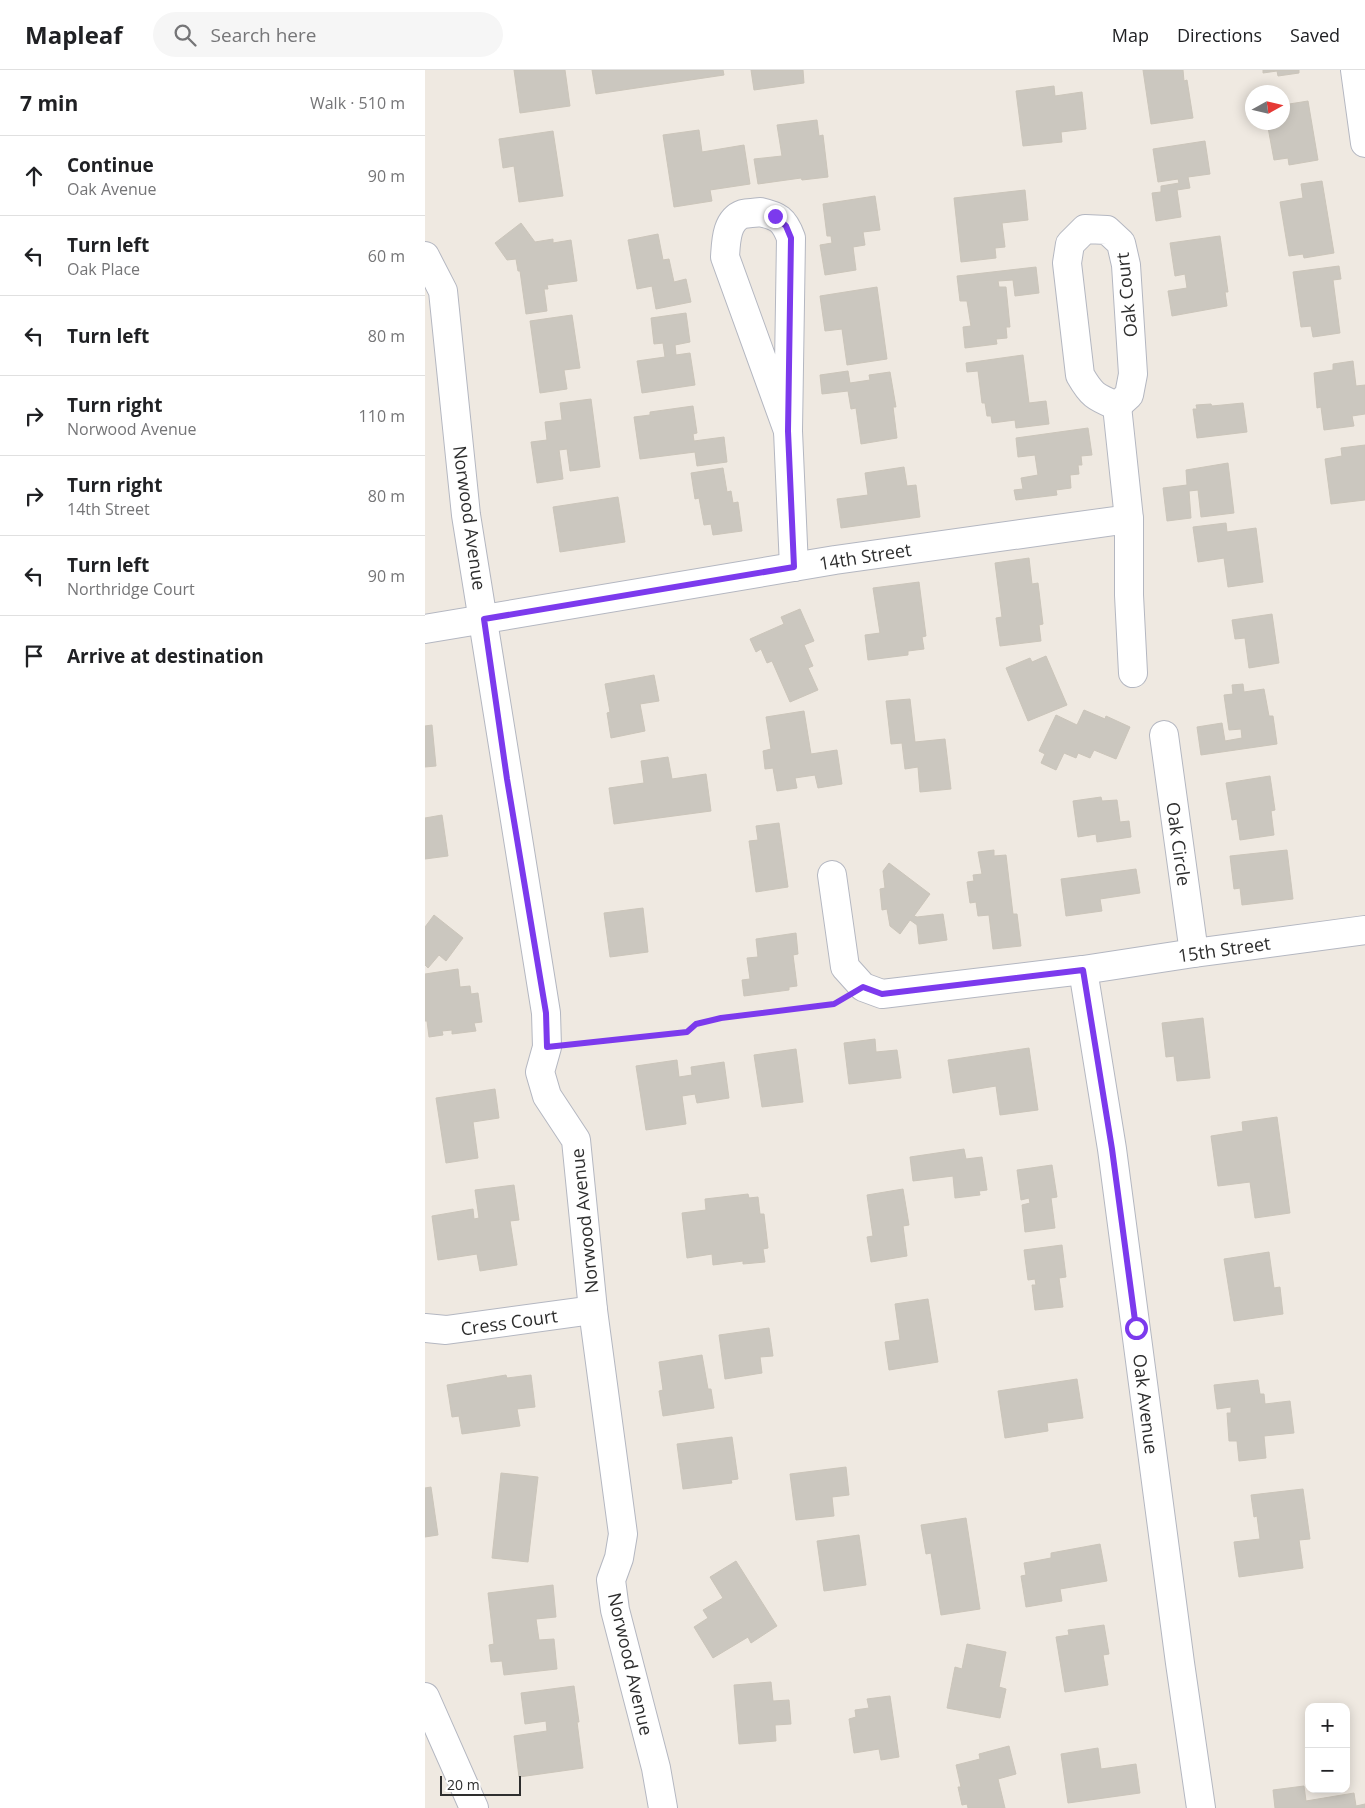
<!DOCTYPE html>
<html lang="en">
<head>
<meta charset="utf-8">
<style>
  body { margin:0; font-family:"Open Sans",sans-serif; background:#f6f6f6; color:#202124 }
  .controls { position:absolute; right:15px; bottom:15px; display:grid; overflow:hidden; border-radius:10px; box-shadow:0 2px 12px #0003 }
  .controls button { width:45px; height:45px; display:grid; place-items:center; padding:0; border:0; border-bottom:1px solid #e0e0e0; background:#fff; color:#202124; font:25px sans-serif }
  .compass { position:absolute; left:820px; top:15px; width:45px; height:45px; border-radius:50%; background:#fff; box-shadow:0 2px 12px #0003; rotate:82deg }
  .scale { position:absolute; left:15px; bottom:12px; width:81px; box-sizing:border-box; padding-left:5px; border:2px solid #2e2e2e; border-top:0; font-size:14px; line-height:18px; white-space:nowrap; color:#2e2e2e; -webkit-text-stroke:4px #fff; paint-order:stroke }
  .stop { position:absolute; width:15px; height:15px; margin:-11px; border:4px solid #7c3aed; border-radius:50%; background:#fff }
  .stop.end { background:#7c3aed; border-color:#fff; box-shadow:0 1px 5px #0008 }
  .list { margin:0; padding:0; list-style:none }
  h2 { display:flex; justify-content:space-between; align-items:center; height:65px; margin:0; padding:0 20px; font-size:21px }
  h2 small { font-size:16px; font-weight:400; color:#757577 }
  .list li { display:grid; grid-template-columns:32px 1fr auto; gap:15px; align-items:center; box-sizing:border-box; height:80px; padding:0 20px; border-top:1px solid #e0e0e0 }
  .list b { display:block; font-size:19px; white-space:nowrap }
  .list p { margin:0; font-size:16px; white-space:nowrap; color:#757577 }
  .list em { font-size:16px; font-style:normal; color:#757577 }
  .icon { flex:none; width:28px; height:28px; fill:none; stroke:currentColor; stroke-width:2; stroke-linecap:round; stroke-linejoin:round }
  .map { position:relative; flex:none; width:940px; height:1738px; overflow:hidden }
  header { display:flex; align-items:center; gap:30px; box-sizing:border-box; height:70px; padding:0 25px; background:#fff; border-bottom:1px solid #e0e0e0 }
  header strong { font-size:24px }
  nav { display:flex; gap:28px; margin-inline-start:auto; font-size:18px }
  .search { width:350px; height:45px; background:#f6f6f6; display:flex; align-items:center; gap:12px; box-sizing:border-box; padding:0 18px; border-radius:28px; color:#757577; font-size:19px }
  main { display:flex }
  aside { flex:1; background:#fff }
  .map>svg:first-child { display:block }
</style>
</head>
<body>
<header>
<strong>Mapleaf</strong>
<div class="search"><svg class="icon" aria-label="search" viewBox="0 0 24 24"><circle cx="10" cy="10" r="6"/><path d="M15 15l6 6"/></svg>Search here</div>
<nav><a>Map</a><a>Directions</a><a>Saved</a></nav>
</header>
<main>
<aside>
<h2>7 min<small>Walk · 510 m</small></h2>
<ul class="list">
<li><svg class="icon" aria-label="ahead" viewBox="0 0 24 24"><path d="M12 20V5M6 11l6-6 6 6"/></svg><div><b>Continue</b><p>Oak Avenue</p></div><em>90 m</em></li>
<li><svg class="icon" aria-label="left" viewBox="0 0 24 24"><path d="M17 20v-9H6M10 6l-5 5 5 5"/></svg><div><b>Turn left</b><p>Oak Place</p></div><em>60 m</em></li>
<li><svg class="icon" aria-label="left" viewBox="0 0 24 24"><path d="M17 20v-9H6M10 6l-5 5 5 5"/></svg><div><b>Turn left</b></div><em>80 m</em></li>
<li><svg class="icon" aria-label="right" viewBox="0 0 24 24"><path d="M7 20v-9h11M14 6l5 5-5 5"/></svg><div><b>Turn right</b><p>Norwood Avenue</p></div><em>110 m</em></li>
<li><svg class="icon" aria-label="right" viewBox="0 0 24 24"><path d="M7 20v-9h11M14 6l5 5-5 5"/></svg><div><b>Turn right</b><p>14th Street</p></div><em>80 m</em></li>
<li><svg class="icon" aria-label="left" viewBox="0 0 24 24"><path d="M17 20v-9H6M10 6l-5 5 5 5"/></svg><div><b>Turn left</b><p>Northridge Court</p></div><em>90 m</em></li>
<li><svg class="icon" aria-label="arrive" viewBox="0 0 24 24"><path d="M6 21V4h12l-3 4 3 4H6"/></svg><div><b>Arrive at destination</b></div></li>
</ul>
</aside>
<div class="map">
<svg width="940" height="1738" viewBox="0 0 940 1738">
  <rect width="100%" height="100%" fill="#efe9e1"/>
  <g fill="#cbc7bf" stroke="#cbc5ba">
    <path d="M89,0H140L145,36L95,43Z"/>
    <path d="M167,0H298L299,5L171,24Z"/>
    <path d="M326,0H378L379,13L329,20Z"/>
    <path d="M718,0H758L759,11L762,10L768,48L726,54Z"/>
    <path d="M838,0H874V3L853,6L852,1L838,3Z"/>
    <path d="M629,16L630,26L657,22L661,59L636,62L637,72L598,76L591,21Z"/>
    <path d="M883,31L893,90L864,95L863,88L849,90L842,52H858V35Z"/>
    <path d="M392,50L394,66L398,65L403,107L377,110L376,108L333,114L329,89L357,86L352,55Z"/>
    <path d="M274,60L277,82L319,75L325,114L285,120L287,131L249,137L238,65Z"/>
    <path d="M128,61L138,126L94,132L89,96L78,98L74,69Z"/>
    <path d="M780,71L785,104L763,107L765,118L752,120L756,147L731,151L727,123L736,122V116L754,113L753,109L733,112L728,79Z"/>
    <path d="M897,111L909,183L879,188L878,184L864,186L855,132L878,128L876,114Z"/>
    <path d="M600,120L603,150L577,153L580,177L570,178L571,188L536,192L529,128Z"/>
    <path d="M450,126L455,160L438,162L440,175L428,177L431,200L400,205L395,175L407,173L406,166H402L398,134Z"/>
    <path d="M96,153L110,172L128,169V173L146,170L152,211L122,215L123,219H119L122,241L101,244L95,201H93L91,189L82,190L70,173Z"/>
    <path d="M233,164L238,190L244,189L249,212L261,209L266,232L231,239L227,216L212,219L203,170Z"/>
    <path d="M795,166L803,222H800L802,236L747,246L743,221L762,218L760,204L750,206L745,173Z"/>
    <path d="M914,196L916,209L908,210L915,263L888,267L886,256L876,257L868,202Z"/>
    <path d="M611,197L614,223L590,226L588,210L573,211L574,217H581L585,257H581L582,268L571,269L572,274L540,278L538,257L546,256L542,231H535L532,206Z"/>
    <path d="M452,217L462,289L422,295L417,259L400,261L395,226Z"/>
    <path d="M261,243L265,272L250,275L251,285L265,283L270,315L217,323L212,291L240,287L238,273L229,274L226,248Z"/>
    <path d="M147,245L155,298L139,300L142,319L115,323L105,251Z"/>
    <path d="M598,285L604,333L621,331L624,354L591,358L590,350L567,353L566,346H562L560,333H557L553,301L542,302L541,293Z"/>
    <path d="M928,291L931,316L940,315V344L927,346L929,356L899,360L896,337L892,338L889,303L908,300V294Z"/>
    <path d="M423,301L425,313L445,310L444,305L465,302L471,337H468L472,368L436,374L431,338L426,339L423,321L397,324L395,305Z"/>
    <path d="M166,329L175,397L145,401L142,379L134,380L138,409L112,413L106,372L122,370L120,352L137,350L135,333Z"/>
    <path d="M818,333L822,362L772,368L768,339H772L771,335L786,334L787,336Z"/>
    <path d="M268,336L272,363L268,364L269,371L299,367L302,392L272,396L270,382L215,389L209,347L225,345V342Z"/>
    <path d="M663,358L667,385L656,386L657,395H653L654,404L645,405L646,418L631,420L632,425L591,430L589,420L598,419L596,408L613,405L610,385L593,387L591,368Z"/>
    <path d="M940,375V430L906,434L900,389L917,386L916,378Z"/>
    <path d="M803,393L809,443L776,447L773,420L764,421L766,448L742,451L738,418L762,415L761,400Z"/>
    <path d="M479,397L482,416L491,415L495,447L416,458L412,429L443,425L440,403Z"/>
    <path d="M298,398L302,422L306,421L308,433L313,432L317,461L288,465L286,454L279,455L274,428L270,429L266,403Z"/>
    <path d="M193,427L200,472L135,482L128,437Z"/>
    <path d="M801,453L802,462L831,458L838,512L803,517L799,488L773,492L768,457Z"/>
    <path d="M604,488L607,514L613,513L618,554L614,555L616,571L575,576L571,548L577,547L570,493Z"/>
    <path d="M494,512L501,566L497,567L499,579L483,581V585L443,590L440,565L455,563L448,518Z"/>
    <path d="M375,539L389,571L379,575L388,596L383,598L393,620L365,632L347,591L342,593L336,579L331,582L325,569L359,554L356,547Z"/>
    <path d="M847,544L854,593L824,598L820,568L810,569L807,550Z"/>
    <path d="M621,586L642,635L603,651L581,598L605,588L607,592Z"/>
    <path d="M229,605L234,631L215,634L220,661L186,668L182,643L185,642L180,614Z"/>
    <path d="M818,614L819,622L839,619L844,646H848L852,674L776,685L772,657L797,653L800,671L817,668L816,659L804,660L799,625L808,624L807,615Z"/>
    <path d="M485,629L490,672L520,669L526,719L495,722L493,697L480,699L477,673L466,674L461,631Z"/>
    <path d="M659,640L680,649L681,646L705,657L691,689L669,680L665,688L653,683L651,688L639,683L631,700L616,693L620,684L614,681L631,645L652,655Z"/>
    <path d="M379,641L386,684L412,680L417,714L393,718L390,705L370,708L372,718L352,721L348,698L340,699L338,681L346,679L341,647Z"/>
    <path d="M7,655L11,696L0,697V656Z"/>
    <path d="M243,687L247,709L281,704L286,741L189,754L184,718L219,713L216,691Z"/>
    <path d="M845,706L850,740L846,741L849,765L815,770L812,749L807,750L801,713Z"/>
    <path d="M676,727L677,731L692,730L695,752L704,751L706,767L672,772L671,764L653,767L648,731Z"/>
    <path d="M17,745L23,786L0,789V748Z"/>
    <path d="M354,753L363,817L331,822L324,771L333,770L331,756Z"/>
    <path d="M569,780V786L581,785L588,844H592L596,876L568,879L564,845L553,846L551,832L545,833L542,812L549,811L548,805L557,804L553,782Z"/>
    <path d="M862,780L868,829L817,835L815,818L809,819L805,786Z"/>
    <path d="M464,793L505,824L489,846L492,847L518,844L522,870L494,874L492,855L485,850L475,864L465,856L462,839L457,840L455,819L460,818L458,801Z"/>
    <path d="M711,799L715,823L675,829L677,841L641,846L636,809Z"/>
    <path d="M218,838L223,882L185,887L179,843Z"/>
    <path d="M9,845L38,868L21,891L14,885L3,898L0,895V857Z"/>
    <path d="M371,863L373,884L368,885L372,916L364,917V920L319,926L317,910L325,909L322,888L333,887L331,869Z"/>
    <path d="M33,899L35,917L45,916L46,924L53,923L57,952L49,953L51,961L27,964V960L17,961L18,965L4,967L2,951H0V904Z"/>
    <path d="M778,948L785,1008L752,1011L749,986L741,987L737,953Z"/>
    <path d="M450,969L451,982L472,980L476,1008L424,1014L419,973Z"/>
    <path d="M604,978L613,1040L575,1045L571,1016L528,1023L523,990Z"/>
    <path d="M371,979L378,1032L337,1037L329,985Z"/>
    <path d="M252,990L254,1007L267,1005L266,997L299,992L304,1028L272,1033L270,1024L257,1026L261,1054L221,1060L211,996Z"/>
    <path d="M70,1019L74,1048L48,1052L53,1088L21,1093L11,1028Z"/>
    <path d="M852,1047L865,1143L830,1148L825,1112L793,1116L786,1066L818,1061L817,1052Z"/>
    <path d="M539,1079L541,1089L557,1087L562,1120L554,1121L555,1125L530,1128L528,1106L488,1111L485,1087Z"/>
    <path d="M627,1095L632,1127L626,1128L630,1158L600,1162L597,1135L605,1133L604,1128L596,1130L592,1100Z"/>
    <path d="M89,1115L94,1150L85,1151L92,1195L55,1201L52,1184L13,1190L7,1146L48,1139L49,1149L54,1148L50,1120Z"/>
    <path d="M478,1119L484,1155L478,1156L482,1186L446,1192L442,1167L448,1166L442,1125Z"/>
    <path d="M323,1124L324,1128L333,1127L335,1144H339L343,1178L338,1179L340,1192L318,1194V1191L288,1195L287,1184L262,1188L257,1143L281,1140L280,1129Z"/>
    <path d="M637,1175L641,1207L634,1208L638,1237L610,1240L607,1215H611L610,1209L603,1210L599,1180Z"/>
    <path d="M844,1182L849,1218L855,1217L858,1244L809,1251L799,1189Z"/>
    <path d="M503,1229L513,1292L464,1300L460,1272L475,1270L470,1234Z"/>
    <path d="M344,1258L348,1286L335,1287L337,1303L300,1309L294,1265Z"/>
    <path d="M277,1285L283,1319H286L289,1338L238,1346L234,1321L238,1320L234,1292Z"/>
    <path d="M81,1305L82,1308L106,1305L110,1337L92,1339L95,1356L37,1364L34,1346L27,1347L22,1315Z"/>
    <path d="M652,1309L658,1348L622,1353L623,1361L580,1368L573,1321Z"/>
    <path d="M833,1310L835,1324H839L840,1334L865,1331L869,1363L839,1366L841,1388L814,1391L812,1371H804L802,1343H806V1337L792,1339L789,1315Z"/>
    <path d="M307,1367L313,1409L306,1410L307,1413L258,1419L252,1374Z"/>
    <path d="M421,1397L424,1425L407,1427L409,1446L371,1450L365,1404Z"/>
    <path d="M76,1403L113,1407L103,1492L67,1488Z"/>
    <path d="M6,1417L13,1465L0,1467V1418Z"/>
    <path d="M878,1419L885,1469L874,1470L878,1498L814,1507L809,1472L835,1469L832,1446L829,1447L826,1425Z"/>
    <path d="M541,1448L555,1539L516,1545L506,1483L501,1484L496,1455Z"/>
    <path d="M434,1465L441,1515L399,1521L392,1471Z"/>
    <path d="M675,1474L682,1511L635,1519L637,1531L601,1537L596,1506L601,1505L599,1493L626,1488V1483Z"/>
    <path d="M311,1491L352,1556L326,1573L323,1567L288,1588L269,1557L283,1548L278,1540L298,1528L285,1507Z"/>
    <path d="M128,1515L131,1547L111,1549L114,1570L129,1569L132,1599L79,1605L77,1591L66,1592L64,1575L69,1574L63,1523Z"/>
    <path d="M679,1555L684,1584L678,1585L683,1615L640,1622L631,1567L644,1565L643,1560Z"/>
    <path d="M542,1574L581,1582L574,1617L581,1619L575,1648L522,1638L530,1597L537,1599Z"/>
    <path d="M346,1612L348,1631L364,1630L366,1654L350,1655L351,1671L314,1674L309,1615Z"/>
    <path d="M149,1616L154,1652H152L158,1698L94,1707L89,1666L122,1661L121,1651L100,1654L96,1623Z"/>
    <path d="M465,1626L474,1687L456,1690L454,1679L429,1683L424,1649L431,1647L430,1640L444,1638L442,1629Z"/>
    <path d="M584,1676L591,1704L573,1709L580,1738H543L542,1734L537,1735L533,1717H536L531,1695L555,1689L554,1684Z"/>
    <path d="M673,1678L676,1699L711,1694L715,1723L643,1733L636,1684Z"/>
    <path d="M879,1716L881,1731L929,1723L931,1736L940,1734V1738H850L848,1720Z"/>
  </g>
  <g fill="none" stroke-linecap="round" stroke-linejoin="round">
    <g stroke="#b4b7c1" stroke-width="30">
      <g id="minor">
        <path d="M930,0L940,73"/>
        <path d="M335,142C353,146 359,149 366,168L363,361L300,187C301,172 301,150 318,144C323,143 330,143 335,142Z"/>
        <path d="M660,159L682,160L696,173L701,195L708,304L704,325L692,336C671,327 667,326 655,305L642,193L645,174Z"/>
        <path d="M0,186L18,221L41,445L121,943L122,977L115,1002L122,1026L151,1070L168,1240L198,1464L194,1488L186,1510L190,1540L231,1698L238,1738"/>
        <path d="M692,336L704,449V525L708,603"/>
        <path d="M363,361L369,497"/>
        <path d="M0,559L410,490L704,449"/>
        <path d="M739,665L769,883"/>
        <path d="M407,805L420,897L438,917L457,924L658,900L769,883L940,860"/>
        <path d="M658,900L687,1079L755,1593L776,1738"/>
        <path d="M0,1258L21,1260L168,1240"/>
        <path d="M0,1627L49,1738"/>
      </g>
    </g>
    <path stroke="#c9c9c9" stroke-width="3" stroke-dasharray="4 2.5" stroke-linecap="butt" d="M148,974L262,962L271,955L296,947L409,934L414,931"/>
    <use href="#minor" stroke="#fff" stroke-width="28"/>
  </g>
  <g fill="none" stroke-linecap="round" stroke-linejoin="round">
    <path stroke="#7c3aed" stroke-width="6" d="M350,146L361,156L366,168L363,361L369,497L59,549L82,709L121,943L122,977L262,962L271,954L296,948L409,934L438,917L457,924L658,900L687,1079L711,1258"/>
  </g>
  <g text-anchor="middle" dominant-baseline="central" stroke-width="5" stroke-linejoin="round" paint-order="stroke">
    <g font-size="18" fill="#2e2e2e" stroke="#fff">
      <text transform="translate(701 225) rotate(-96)">Oak Court</text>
      <text transform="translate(45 448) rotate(82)">Norwood Avenue</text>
      <text transform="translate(440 486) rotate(-9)">14th Street</text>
      <text transform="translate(754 774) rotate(82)">Oak Circle</text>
      <text transform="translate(799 879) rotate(-8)">15th Street</text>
      <text transform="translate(159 1151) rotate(-96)">Norwood Avenue</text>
      <text transform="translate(84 1252) rotate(-8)">Cress Court</text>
      <text transform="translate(721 1334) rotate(83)">Oak Avenue</text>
      <text transform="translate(206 1594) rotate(77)">Norwood Avenue</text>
    </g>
  </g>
</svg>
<div class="controls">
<button>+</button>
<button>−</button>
</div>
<svg class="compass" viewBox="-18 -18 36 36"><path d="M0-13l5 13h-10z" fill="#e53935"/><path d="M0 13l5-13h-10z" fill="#757577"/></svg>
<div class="scale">20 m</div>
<div class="stop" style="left:711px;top:1258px"></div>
<div class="stop end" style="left:350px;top:146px"></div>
</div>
</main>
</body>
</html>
